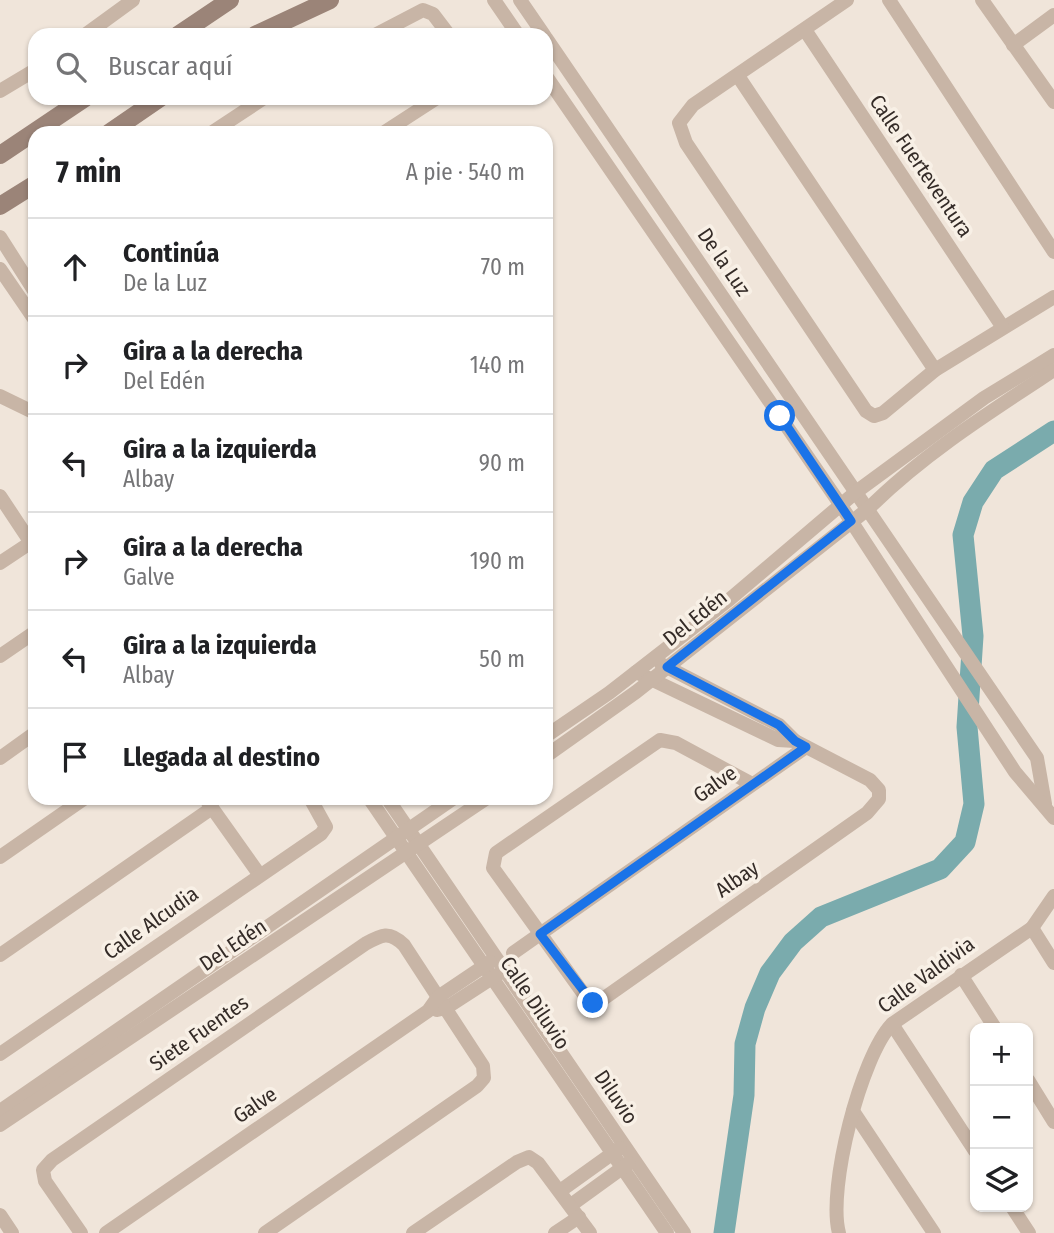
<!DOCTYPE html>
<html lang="es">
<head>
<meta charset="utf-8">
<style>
  body { margin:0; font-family:"Fira Sans Condensed",sans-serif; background:#f2f2f2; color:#202124 }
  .controls { position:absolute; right:21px; bottom:21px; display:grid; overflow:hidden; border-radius:14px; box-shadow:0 2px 5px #0004 }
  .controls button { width:63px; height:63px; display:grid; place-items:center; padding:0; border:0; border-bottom:2px solid #e0e0e0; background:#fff; color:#202124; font:35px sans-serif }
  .stop { position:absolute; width:21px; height:21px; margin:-16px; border:5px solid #1a73e8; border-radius:50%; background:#fff }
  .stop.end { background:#1a73e8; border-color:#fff; box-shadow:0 2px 7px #0008 }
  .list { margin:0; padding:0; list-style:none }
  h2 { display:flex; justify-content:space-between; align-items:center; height:91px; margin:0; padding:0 28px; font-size:30px }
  h2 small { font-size:23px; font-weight:400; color:#757577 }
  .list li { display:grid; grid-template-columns:46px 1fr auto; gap:21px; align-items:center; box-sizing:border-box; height:98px; padding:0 28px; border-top:2px solid #e0e0e0 }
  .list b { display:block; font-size:26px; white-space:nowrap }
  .list p { margin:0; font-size:23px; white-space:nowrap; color:#757577 }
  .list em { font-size:23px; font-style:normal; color:#757577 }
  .icon { flex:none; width:38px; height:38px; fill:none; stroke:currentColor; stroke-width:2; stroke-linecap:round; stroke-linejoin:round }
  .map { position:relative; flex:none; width:1054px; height:1233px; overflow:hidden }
  .search { position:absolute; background:#fff; box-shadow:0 2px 5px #0004; left:28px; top:28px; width:525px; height:77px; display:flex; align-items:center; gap:18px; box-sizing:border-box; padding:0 24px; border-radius:21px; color:#757577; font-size:26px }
  .panel { position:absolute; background:#fff; box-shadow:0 2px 5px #0004; left:28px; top:126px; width:525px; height:679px; border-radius:21px }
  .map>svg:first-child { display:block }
</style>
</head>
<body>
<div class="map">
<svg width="1054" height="1233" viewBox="0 0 1054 1233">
  <rect width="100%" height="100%" fill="#f0e5da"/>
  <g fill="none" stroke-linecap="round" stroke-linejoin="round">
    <path stroke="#7aabad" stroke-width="21" d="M724,1233L744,1095L745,1044L755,1008L770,973L793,942L821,917L940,869L965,842L974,804L967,727L973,636L963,535L973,502L994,470L1054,431"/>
    <g stroke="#c8b5a6" stroke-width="14">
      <path d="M494,0L518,35"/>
      <path d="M520,0L544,35"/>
      <path d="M847,0L693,105L679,123L686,143L866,411L874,416L883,413L935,370L1054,297"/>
      <path d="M889,0L1054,252"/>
      <path d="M982,0L1054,102"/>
      <path d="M805,30L1002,326"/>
      <path d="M85,35L133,0"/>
      <path d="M375,35L423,10L433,14L449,35"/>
      <path d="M546,38L1037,758L1045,804"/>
      <path d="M1013,45L1054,15"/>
      <path d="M546,76L840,504L1015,772L1054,818"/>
      <path d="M738,76L935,370"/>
      <path d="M0,91L35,70"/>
      <path d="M211,133L264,98"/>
      <path d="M383,133L437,98"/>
      <path d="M0,237L35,292"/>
      <path d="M0,269L35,320"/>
      <path d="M0,396L35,413"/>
      <path d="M0,496L35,549"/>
      <path d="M0,563L30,543"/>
      <path d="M0,656L35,632"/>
      <path d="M661,664L779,725L795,741"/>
      <path d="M636,672L778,740L795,741L870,780L879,790V799L867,813L600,1001L593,1003L588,1000L493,868L496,853L660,740L676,743L752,784"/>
      <path d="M546,736L609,693L730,599L856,492L984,398L1054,355"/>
      <path d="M546,756L636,692L868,509C922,455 990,412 1054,370"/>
      <path d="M0,758L35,733"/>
      <path d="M205,798L259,874"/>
      <path d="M369,798L667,1233"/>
      <path d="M387,798L684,1233"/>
      <path d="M0,857L85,798"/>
      <path d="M1032,928L1054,963"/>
      <path d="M513,953L806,747"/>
      <path d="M0,955L212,808"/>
      <path d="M961,975L995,1028"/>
      <path d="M437,1010L446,1008L500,973"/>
      <path d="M892,1024L975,1151"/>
      <path d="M0,1054L321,834L326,827L310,798"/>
      <path d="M1028,1080L1054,1122"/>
      <path d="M0,1111L454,798"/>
      <path d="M853,1111L934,1233"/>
      <path d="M0,1125L487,798"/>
      <path d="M560,1191L620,1148"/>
      <path d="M571,1205L629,1163"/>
      <path d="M1012,1207L1029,1233"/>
      <path d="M0,1215L12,1233"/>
      <path d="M81,1233L45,1181L43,1170L52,1160L365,944C381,935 389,930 404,945L483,1066L484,1078L477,1086L265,1233"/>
      <path d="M106,1233L428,1011L438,997L490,962"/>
      <path d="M413,1233L517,1162L529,1157L538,1163L590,1233"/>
      <path d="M555,1233L579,1217"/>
      <path d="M839,1233C827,1189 861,1056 892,1024L1032,928L1054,896"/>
    </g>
    <g stroke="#9b8478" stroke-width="18">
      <path d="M178,35L230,0"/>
      <path d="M255,35L330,0"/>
      <path d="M109,133L160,98"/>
      <path d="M0,155L85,98"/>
      <path d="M0,206L35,184"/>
    </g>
  </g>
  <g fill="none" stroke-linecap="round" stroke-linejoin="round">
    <path stroke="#1a73e8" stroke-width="9" d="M593,1003L540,934L806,747L795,741L779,725L667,667L851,521L780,416"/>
  </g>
  <g text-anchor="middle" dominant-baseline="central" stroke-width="7" stroke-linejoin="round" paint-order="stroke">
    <g font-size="21" fill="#342b27" stroke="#f8f0e6">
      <text transform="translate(921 166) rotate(56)">Calle Fuerteventura</text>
      <text transform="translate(724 262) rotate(56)">De la Luz</text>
      <text transform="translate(695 618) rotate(-39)">Del Edén</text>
      <text transform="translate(715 784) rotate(-35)">Galve</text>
      <text transform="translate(737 879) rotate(-35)">Albay</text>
      <text transform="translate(151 923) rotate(-35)">Calle Alcudia</text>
      <text transform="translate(233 945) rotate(-34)">Del Edén</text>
      <text transform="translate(926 975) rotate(-36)">Calle Valdivia</text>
      <text transform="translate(535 1003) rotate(56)">Calle Diluvio</text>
      <text transform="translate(199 1033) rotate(-35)">Siete Fuentes</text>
      <text transform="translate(616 1097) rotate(56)">Diluvio</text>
      <text transform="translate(255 1105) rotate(-34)">Galve</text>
    </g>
  </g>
</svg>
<div class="controls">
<button>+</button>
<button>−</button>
<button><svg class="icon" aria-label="layers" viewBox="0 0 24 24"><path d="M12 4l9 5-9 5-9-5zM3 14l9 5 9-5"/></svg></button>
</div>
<div class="stop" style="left:780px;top:416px"></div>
<div class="stop end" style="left:593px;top:1003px"></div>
<div class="search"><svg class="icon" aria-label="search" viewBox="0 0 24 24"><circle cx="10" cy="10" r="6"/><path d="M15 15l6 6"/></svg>Buscar aquí</div>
<section class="panel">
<h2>7 min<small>A pie · 540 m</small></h2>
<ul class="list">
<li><svg class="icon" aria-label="ahead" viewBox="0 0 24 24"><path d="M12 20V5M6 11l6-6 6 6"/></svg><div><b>Continúa</b><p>De la Luz</p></div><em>70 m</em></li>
<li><svg class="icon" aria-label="right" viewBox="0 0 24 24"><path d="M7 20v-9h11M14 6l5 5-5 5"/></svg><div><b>Gira a la derecha</b><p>Del Edén</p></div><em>140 m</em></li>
<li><svg class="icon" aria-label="left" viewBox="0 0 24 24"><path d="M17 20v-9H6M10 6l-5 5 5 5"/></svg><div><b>Gira a la izquierda</b><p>Albay</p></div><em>90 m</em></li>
<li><svg class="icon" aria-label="right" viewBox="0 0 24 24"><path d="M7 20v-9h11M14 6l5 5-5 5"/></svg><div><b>Gira a la derecha</b><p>Galve</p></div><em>190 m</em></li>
<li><svg class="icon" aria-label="left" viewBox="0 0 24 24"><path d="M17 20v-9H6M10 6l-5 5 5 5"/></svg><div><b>Gira a la izquierda</b><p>Albay</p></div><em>50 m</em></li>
<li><svg class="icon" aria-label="arrive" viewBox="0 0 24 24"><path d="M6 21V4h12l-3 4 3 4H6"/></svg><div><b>Llegada al destino</b></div></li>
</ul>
</section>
</div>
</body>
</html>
